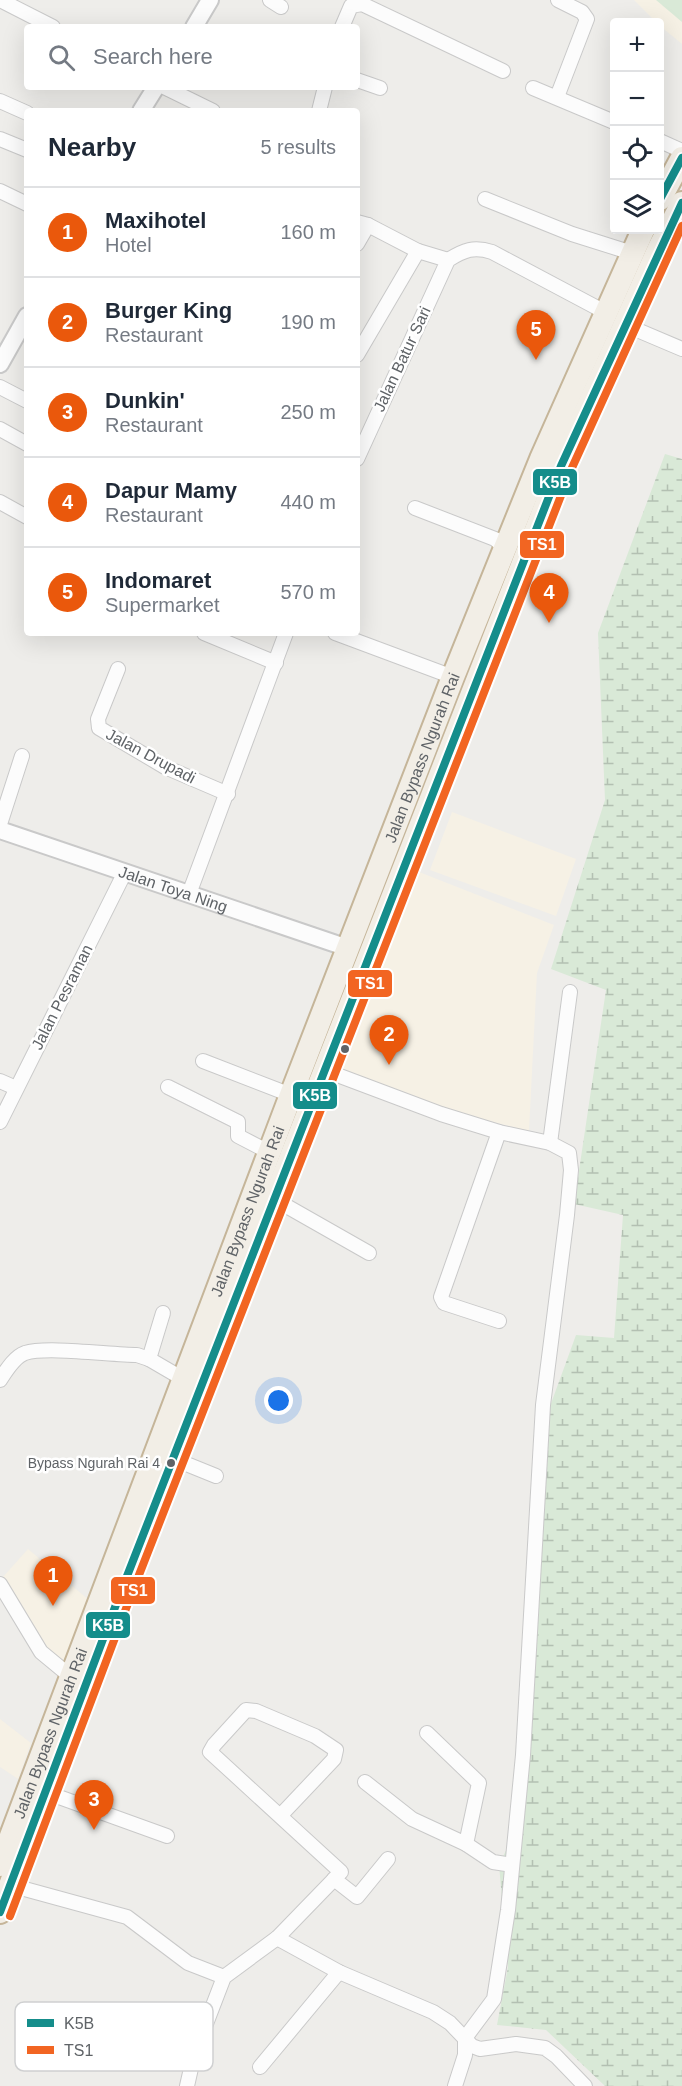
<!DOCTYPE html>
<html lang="en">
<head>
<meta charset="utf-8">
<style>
  body { margin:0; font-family:Helvetica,sans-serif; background:#f6f6f7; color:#1f2937 }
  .controls { position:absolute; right:18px; top:18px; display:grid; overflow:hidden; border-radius:6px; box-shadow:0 6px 24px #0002 }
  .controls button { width:54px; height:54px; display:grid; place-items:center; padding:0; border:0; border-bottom:2px solid #e0e1e3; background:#fff; color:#1f2937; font:30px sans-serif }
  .you { position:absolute; left:279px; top:1401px; width:21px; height:21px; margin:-15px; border:4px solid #fff; border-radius:50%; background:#1a73e8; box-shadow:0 0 0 9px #1a73e833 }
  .badge { display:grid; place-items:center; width:39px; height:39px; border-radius:50%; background:#ea580c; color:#fff; font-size:20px; font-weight:700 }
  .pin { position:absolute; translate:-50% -50px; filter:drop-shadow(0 2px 3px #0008) }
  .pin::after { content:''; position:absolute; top:32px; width:21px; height:18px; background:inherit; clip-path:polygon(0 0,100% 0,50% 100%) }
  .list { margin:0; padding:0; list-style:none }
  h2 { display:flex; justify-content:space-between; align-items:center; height:78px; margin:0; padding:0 24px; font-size:26px }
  h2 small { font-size:20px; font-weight:400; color:#747a83 }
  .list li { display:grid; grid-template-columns:39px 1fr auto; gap:18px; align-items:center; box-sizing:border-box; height:90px; padding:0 24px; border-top:2px solid #e0e1e3 }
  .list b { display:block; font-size:22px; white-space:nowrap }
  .list p { margin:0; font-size:20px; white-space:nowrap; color:#747a83 }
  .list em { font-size:20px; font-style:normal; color:#747a83 }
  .icon { flex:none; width:33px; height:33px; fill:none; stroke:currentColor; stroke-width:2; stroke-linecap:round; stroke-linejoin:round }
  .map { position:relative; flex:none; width:682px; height:2086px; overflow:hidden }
  .search { position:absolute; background:#fff; box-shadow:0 6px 24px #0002; left:24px; top:24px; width:336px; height:66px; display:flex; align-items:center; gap:15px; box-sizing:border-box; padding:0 21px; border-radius:6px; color:#747a83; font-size:22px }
  .panel { position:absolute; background:#fff; box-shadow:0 6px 24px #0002; left:24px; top:108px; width:336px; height:528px; border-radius:6px }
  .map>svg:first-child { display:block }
</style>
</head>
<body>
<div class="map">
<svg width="682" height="2086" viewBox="0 0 682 2086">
  <defs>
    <pattern id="grass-tufts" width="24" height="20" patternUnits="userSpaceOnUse" patternTransform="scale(1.5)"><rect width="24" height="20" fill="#d9e9d7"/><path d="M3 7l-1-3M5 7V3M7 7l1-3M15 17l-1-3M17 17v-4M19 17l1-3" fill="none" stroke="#b3c0b2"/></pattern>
    <pattern id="wetland-marsh" width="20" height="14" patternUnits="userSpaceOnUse" patternTransform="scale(1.5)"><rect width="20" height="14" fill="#d9e9d7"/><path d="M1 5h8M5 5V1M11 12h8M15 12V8" fill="none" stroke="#b3c0b2"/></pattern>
  </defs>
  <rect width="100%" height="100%" fill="#eeedea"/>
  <g fill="#f6f1e5">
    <path d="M634,0H682V44L660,26Z"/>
    <path d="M452,812L576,859L556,916L430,870Z"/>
    <path d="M414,870L554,925L537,973L529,1131L474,1117L473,1121L337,1068Z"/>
    <path d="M28,1549L89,1600L65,1666L48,1657L2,1578Z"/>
    <path d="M0,1719L31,1743L18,1779L0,1767Z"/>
  </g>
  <path fill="url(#grass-tufts)" d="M656,0H682V22Z"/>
  <path fill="url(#wetland-marsh)" d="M665,454L682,459V2086H605L546,2030L497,2025L508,1967L499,1865L523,1815L545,1420L576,1335L614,1338L623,1215L574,1204L606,990L551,969L605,800L598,633Z"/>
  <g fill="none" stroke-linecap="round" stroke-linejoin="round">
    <g stroke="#c9c9c9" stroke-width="16">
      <g id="minor">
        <path d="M0,0L53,27"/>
        <path d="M270,0L281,7"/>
        <path d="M342,27L351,6L362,4L503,71"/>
        <path d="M357,80L380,88"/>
        <path d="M164,87L213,111"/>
        <path d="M533,88L614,122"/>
        <path d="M557,97L587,19L582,12L558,0"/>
        <path d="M0,101L27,113"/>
        <path d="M319,111L325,87"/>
        <path d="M0,139L27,150"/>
        <path d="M660,141L682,151"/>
        <path d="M0,191L27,204"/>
        <path d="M485,199L572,234L632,253"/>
        <path d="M357,222L368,225L418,251L448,260"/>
        <path d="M357,244L368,225"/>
        <path d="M623,324L682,349"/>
        <path d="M357,355L418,251"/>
        <path d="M0,387L27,401"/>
        <path d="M0,429L27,444"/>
        <path d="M357,459L448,260C464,250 474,246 492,252L605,312"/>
        <path d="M0,502L27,517"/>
        <path d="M415,508L495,539L505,548"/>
        <path d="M204,633L276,663"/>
        <path d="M335,633L453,677"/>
        <path d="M118,669L98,719L99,728L165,767L228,794"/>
        <path d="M0,824L22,756"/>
        <path d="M189,894L286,633"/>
        <path d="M203,1061L291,1095"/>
        <path d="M324,1070L441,1114L499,1132L550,1143L569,1153L571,1170L567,1215L543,1405L523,1755L508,1910L494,1999L465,2038V2055L455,2086"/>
        <path d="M0,1081L16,1088"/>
        <path d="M168,1087L238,1122V1136L269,1152"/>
        <path d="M0,1122L125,872"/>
        <path d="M550,1143L570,992"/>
        <path d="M274,1199L369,1253"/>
        <path d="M163,1313L149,1359L185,1380"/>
        <path d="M499,1321L444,1303L441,1297L499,1132"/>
        <path d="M0,1380C6,1371 14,1357 25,1353C47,1346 111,1355 137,1355L149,1359"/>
        <path d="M174,1459L216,1476"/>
        <path d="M0,1584L41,1652L70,1676"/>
        <path d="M427,1733L479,1783L466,1844L493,1862L512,1865"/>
        <path d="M365,1782L412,1819L466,1844"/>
        <path d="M45,1792L167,1836"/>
        <path d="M334,1879L357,1897L388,1859"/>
        <path d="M10,1885L127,1917L188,1963L224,1977"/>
        <path d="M277,1938L339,1972L433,2012L450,2023L472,2046L480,2049L516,2044L545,2048L556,2056L585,2086"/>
        <path d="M260,2067L339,1972"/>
        <path d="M187,2086L194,2055L224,1977L277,1938L341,1872L210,1752L214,1745L246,1710L256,1711L315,1736L336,1750L334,1759L280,1816"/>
      </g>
    </g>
    <g stroke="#c9c9c9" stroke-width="20">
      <g id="tertiary">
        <path d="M194,27L210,0"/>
        <path d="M141,111L156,87"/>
        <path d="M0,364L27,316"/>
        <path id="s1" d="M0,830L348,948"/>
      </g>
    </g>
    <g stroke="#c5b599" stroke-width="26">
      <g id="trunk">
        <path d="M660,199L682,158"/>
        <path id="s2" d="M0,1865L291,1095L453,677L541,459L643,230"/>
        <path d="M0,1912L120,1594L561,466L659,248L682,203"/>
      </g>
    </g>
    <use href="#minor" stroke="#fcfcfc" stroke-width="14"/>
    <use href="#tertiary" stroke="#fcfcfc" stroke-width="16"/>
    <use href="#trunk" stroke="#f2eee6" stroke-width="22"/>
    <g stroke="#fff" stroke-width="12">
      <g id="bus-1">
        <path d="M660,199L682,158"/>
        <path d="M0,1912L120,1594L561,466L682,203"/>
      </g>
    </g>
    <g stroke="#fff" stroke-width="12">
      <path id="bus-2" d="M10,1916L130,1598L571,470L682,226"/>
    </g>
    <use href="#bus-1" stroke="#158d8b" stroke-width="8"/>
    <use href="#bus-2" stroke="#f26522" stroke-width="8"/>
  </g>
  <g fill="#5f6367" stroke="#fff" stroke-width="2">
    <circle cx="345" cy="1049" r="5"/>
    <circle cx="171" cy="1463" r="5"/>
  </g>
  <g text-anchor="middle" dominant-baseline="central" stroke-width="5" stroke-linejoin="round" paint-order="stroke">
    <g font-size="14" fill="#5f6367" stroke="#fff" text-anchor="end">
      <text x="160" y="1463">Bypass Ngurah Rai 4</text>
    </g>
    <g font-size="16" fill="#5f6367" stroke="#fff">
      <text transform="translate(402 359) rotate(-65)">Jalan Batur Sari</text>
      <text transform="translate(151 756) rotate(28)">Jalan Drupadi</text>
      <text stroke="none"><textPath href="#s2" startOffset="1185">Jalan Bypass Ngurah Rai</textPath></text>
      <text stroke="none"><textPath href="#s1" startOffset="183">Jalan Toya Ning</textPath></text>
      <text transform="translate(62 997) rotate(-63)">Jalan Pesraman</text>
      <text stroke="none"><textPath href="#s2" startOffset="699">Jalan Bypass Ngurah Rai</textPath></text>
      <text stroke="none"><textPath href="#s2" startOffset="141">Jalan Bypass Ngurah Rai</textPath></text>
    </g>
  </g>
  <rect x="15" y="2002" width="198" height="69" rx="9" fill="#fff" stroke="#cfd0d1" stroke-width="1.5"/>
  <rect x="27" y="2019" width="27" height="8" fill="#158d8b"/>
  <rect x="27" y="2046" width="27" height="8" fill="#f26522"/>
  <g font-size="16" fill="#5f6367">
    <text x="64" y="2029">K5B</text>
    <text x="64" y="2056">TS1</text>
  </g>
  <g stroke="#fff" stroke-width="2">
    <rect x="532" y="468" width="46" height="28" rx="6" fill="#158d8b"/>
    <rect x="519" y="530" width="46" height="29" rx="6" fill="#f26522"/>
    <rect x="347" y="969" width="46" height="29" rx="6" fill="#f26522"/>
    <rect x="292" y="1081" width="46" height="29" rx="6" fill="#158d8b"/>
    <rect x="110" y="1576" width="46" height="29" rx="6" fill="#f26522"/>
    <rect x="85" y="1611" width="46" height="28" rx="6" fill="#158d8b"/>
  </g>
  <g font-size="16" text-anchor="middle" font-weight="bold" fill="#fff">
    <text x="555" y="488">K5B</text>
    <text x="542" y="550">TS1</text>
    <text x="370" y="989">TS1</text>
    <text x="315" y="1101">K5B</text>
    <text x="133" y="1596">TS1</text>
    <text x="108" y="1631">K5B</text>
  </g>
</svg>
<div class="controls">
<button>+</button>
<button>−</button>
<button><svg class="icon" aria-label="locate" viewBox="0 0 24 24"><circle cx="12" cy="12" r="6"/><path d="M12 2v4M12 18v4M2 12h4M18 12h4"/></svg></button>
<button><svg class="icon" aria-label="layers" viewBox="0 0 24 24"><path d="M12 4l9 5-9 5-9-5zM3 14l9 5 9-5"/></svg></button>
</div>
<div class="you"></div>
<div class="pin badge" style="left:53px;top:1606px">1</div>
<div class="pin badge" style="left:389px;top:1065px">2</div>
<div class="pin badge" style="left:94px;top:1830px">3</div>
<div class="pin badge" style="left:549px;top:623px">4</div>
<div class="pin badge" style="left:536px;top:360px">5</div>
<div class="search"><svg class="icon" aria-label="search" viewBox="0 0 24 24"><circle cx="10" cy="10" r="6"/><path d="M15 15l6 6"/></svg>Search here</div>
<section class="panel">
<h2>Nearby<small>5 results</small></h2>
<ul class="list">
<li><span class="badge">1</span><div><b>Maxihotel</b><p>Hotel</p></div><em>160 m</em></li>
<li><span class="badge">2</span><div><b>Burger King</b><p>Restaurant</p></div><em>190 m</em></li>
<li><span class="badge">3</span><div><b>Dunkin'</b><p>Restaurant</p></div><em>250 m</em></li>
<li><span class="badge">4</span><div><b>Dapur Mamy</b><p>Restaurant</p></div><em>440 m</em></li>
<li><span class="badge">5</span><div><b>Indomaret</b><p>Supermarket</p></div><em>570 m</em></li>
</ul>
</section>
</div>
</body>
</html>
